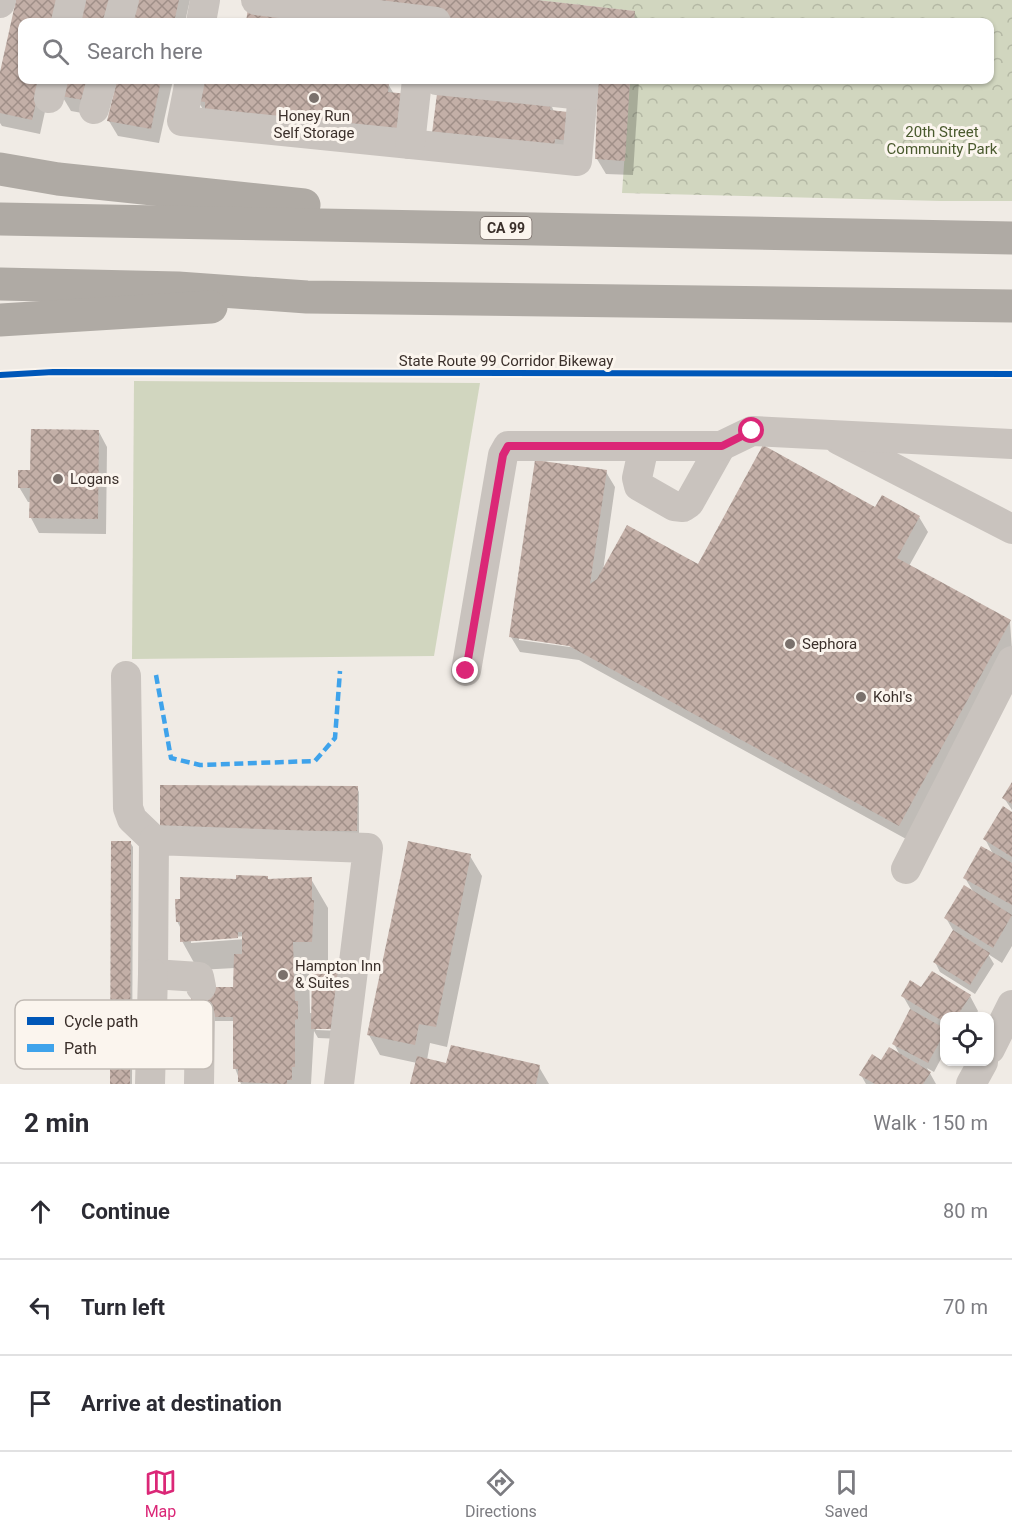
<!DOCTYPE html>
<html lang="en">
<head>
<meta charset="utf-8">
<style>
  body { margin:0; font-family:Roboto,sans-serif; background:#f2f2f3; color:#2b2b33 }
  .controls { position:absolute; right:18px; bottom:18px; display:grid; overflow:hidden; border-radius:12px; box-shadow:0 2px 4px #0004 }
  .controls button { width:54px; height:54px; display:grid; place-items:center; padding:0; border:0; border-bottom:2px solid #e1e1e2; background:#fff; color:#2b2b33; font:30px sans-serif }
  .stop { position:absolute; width:18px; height:18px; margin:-14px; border:4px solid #db2777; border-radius:50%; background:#fff }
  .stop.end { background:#db2777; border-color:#fff; box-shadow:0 2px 6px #0008 }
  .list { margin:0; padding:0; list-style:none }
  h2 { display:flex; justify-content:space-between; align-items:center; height:78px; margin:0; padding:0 24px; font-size:26px }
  h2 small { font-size:20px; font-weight:400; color:#7c7c81 }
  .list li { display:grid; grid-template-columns:39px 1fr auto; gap:18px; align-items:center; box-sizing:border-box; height:96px; padding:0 24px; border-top:2px solid #e1e1e2 }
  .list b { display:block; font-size:22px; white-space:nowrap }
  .list em { font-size:20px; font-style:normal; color:#7c7c81 }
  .icon { flex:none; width:33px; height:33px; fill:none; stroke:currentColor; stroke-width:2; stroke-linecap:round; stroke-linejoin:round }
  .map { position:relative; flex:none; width:1012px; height:1084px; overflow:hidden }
  .search { position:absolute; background:#fff; box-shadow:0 2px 4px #0004; left:18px; right:18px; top:18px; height:66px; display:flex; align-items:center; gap:15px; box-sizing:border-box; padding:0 21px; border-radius:12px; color:#7c7c81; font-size:22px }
  .sheet { height:366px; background:#fff }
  nav { display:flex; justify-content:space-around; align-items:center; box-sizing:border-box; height:84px; border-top:2px solid #e1e1e2; background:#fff; font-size:16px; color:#7c7c81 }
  nav a { display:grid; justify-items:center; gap:3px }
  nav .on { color:#db2777 }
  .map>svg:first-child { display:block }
</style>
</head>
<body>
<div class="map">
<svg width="1012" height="1084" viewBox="0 0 1012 1084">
  <defs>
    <pattern id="park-crowns" width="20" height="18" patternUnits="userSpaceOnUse" patternTransform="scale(1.5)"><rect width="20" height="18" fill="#d1d6bf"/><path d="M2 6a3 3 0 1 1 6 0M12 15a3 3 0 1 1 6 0" fill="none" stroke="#b4b8a4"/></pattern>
    <pattern id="building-cross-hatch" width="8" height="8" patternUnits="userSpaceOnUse" patternTransform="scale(1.5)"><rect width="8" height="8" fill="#c3afa7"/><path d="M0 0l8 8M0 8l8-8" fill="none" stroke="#a08f88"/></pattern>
  </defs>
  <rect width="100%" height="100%" fill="#f0ebe5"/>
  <path fill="#d1d6bf" d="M134,381L480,383L434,656L132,659Z"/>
  <path fill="url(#park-crowns)" d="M537,0H1012V201H941L622,193L630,80H990V22H634V11Z"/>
  <g fill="#0003" fill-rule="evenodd">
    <path d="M18,0L65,22H22V80H52L40,134L2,126L0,123V79Z"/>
    <path d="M136,0H190L185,22H131Z"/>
    <path d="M524,0L634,12L640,22H248L249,10Z"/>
    <path d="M65,80H107L99,116L71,111L62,96Z"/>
    <path d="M118,80H173L159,143L118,136L109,121Z"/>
    <path d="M201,80H349L388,84L394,94L207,116L198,101Z"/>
    <path d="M600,80H639L633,175L606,174L597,159Z"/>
    <path d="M550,102L572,155L442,148Z"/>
    <path d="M99,432L107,447L106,534L39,533L31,518V502H28L19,487L31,472Z"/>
    <path d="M606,472L615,487L603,571L699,566L919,517L928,532L909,566L1010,622L1012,650L908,840L579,660L520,652L511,637ZM519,637L577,645V648L519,640Z"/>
    <path d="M1012,785V810L1004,798Z"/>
    <path d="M357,788L359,792V835L164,834Z"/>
    <path d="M1012,813V946L1002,963L988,954L994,964L975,994L940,972L935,962L954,932L946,918L974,893L965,878L993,854L985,839Z"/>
    <path d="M130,842L133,847L132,1084H111Z"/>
    <path d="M470,856L482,876L447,1047L430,1043L427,1060L448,1065L539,1067L549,1084H412L417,1063L380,1055L369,1035Z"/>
    <path d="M267,877L269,881L311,879L328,908V966L316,1030L342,1031V1039L318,1038L314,1031L311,1084H241L235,1068V1021H195L235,993V968L198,970L182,941L181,929L177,921L237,880ZM246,936V939L191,943V940ZM309,970H314L313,1013H310Z"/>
    <path d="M922,989L970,996L978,1011L975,1016H944V1053L934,1072L927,1068L936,1084H866L861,1075L882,1062L900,1055L894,1044L911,1010L903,996Z"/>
  </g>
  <g fill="url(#building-cross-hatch)">
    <path d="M16,0H58L53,22H22V80H41L32,120L0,113V72Z"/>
    <path d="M81,0H113L108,22H76Z"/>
    <path d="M134,0H179L174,22H129Z"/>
    <path d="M309,0H537L635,11L634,22H485Z"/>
    <path d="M248,8L363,22H246Z"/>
    <path d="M64,80H95L90,101L60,96Z"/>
    <path d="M117,80H161L151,129L107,121Z"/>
    <path d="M199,80H361L389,83L388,92L408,94L404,133L205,109V102L197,101Z"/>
    <path d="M598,80H630L625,161L595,159Z"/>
    <path d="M438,86L551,100L550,110L568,112L564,140L555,139L554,149L432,133Z"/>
    <path d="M31,429L99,430L98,519L29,518L30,488H18V470H30Z"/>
    <path d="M763,445L875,507L882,495L920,516L897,558L1011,620L899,826L569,646L509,637L535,460L607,470L590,584L597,579L627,525L698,564Z"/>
    <path d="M1012,782V804L1002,798Z"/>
    <path d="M160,785L358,786L357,831L160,830Z"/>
    <path d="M1003,806L1012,812V857L983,839Z"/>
    <path d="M111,841H131L130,1084H110Z"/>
    <path d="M408,841L471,854L436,1027L419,1024L415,1045L367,1035Z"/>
    <path d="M981,846L1012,863V905L963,878Z"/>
    <path d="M236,875L268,876V879L312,877V900H314L312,942H293L295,1001H298V1019L295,1020V1067H292V1080H287V1084L238,1082V1069H233V1017H191V987H233L234,954H242V932H238V938L180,942V922H176L175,899H180V877L236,879Z"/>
    <path d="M964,885L1012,915L993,948L944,918Z"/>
    <path d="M953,930L990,953L970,985L933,962Z"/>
    <path d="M312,965H339L337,1029H311Z"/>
    <path d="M932,971L971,995L957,1016H944V1022L901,996L910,980L921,987Z"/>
    <path d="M910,1009L944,1028V1034L928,1063L892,1044Z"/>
    <path d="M451,1045L540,1065L536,1084H410L417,1056L446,1063Z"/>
    <path d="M889,1047L931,1072L923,1084H875L859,1075L872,1054L881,1060Z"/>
  </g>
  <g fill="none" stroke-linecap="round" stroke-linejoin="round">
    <g stroke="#c9c3be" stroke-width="30">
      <path d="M256,0L436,22"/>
      <path d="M0,3L1,0"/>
      <path d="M66,22L71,0"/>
      <path d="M118,22L124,0"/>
      <path d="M201,22L205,0"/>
      <path d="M190,80L182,121L577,161L584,80"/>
      <path d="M437,80L583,95"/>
      <path d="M49,98L53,80"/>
      <path d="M94,109L102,80"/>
      <path d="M410,144L417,80"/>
      <path d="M839,440L1012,529"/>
      <path d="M644,446L637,478L639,486L674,506L683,507L689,503L721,446"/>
      <path d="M466,671L503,455L508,446H721L752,431L1012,444"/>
      <path d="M126,676L128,808L132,819L154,840"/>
      <path d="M906,869L1012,661"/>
      <path d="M201,987L199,977L153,974L154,840L368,848L339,1084"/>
      <path d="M990,1049L1012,1005"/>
      <path d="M150,1084L153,974"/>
      <path d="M199,1084L200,1017"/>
      <path d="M971,1084L983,1062"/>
    </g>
    <g stroke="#afaaa4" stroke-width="33">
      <path d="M0,169L58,179L304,205"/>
      <path d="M0,219L1012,238"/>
      <path d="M0,284L178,288L307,297L1012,306"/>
      <path d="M0,320L211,307"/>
    </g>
    <path stroke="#3fa3eb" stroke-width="4.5" stroke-dasharray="9 4.5" stroke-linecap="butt" d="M156,675L171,758L200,765L315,761L335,738L340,671"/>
    <g stroke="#fbf5ee" stroke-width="10">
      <path id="cycleway" d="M0,375L53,372L1012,374"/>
    </g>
    <use href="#cycleway" stroke="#0057b8" stroke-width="6"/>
  </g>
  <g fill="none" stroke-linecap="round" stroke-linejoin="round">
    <path stroke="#db2777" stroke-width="8" d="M466,671L503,455L508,446H722L752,431"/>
  </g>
  <g fill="#7a716c" stroke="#fbf5ee" stroke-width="2">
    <circle cx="314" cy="98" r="6"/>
    <circle cx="58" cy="479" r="6"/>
    <circle cx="790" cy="644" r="6"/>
    <circle cx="861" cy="697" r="6"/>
    <circle cx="283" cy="975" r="6"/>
  </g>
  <g text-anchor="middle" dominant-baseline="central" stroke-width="6" stroke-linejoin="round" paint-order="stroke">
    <rect fill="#fbf5ee" stroke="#756b66" stroke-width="1.5" x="480.5" y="217" width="51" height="22" rx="4.5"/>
    <g font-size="14" font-weight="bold" fill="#3b302b">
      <text x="506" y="228">CA 99</text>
    </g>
    <g font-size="15" fill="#3b302b" stroke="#fbf5ee" text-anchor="start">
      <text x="314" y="116" text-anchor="middle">Honey Run<tspan x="314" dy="17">Self Storage</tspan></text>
      <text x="70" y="479">Logans</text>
      <text x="802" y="644">Sephora</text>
      <text x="873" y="697">Kohl's</text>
      <text x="295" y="966">Hampton Inn<tspan x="295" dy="17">&amp; Suites</tspan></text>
    </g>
    <g font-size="15" fill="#4a5a2e" stroke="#fbf5ee">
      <text x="942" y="132">20th Street<tspan x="942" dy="17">Community Park</tspan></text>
    </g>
    <g font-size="15" fill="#3b302b" stroke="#fbf5ee">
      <text x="506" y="361">State Route 99 Corridor Bikeway</text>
    </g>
  </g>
  <rect x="15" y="1000" width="198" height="69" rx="9" fill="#fbf5ee" stroke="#c1bab4" stroke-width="1.5"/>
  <rect x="27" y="1017" width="27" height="8" fill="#0057b8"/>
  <rect x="27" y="1044" width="27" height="8" fill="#3fa3eb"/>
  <g font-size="16" fill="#3b302b">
    <text x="64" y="1027">Cycle path</text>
    <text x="64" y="1054">Path</text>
  </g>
</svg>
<div class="controls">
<button><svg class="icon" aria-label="locate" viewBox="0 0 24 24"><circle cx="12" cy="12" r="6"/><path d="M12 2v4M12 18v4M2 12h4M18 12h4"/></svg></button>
</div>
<div class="stop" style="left:752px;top:431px"></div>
<div class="stop end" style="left:466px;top:671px"></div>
<div class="search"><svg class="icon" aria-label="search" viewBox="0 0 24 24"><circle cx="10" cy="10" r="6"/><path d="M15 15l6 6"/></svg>Search here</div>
</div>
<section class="sheet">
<h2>2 min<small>Walk · 150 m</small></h2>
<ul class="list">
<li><svg class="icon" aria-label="ahead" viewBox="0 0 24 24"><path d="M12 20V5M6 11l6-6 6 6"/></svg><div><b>Continue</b></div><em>80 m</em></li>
<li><svg class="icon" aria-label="left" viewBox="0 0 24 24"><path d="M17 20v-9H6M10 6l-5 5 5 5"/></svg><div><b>Turn left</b></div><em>70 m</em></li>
<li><svg class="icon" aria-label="arrive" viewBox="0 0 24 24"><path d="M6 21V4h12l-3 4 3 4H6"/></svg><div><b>Arrive at destination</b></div></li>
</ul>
</section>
<nav>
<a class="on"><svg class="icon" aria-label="map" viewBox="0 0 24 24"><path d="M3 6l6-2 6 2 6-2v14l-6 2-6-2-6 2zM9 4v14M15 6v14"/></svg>Map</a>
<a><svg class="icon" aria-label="directions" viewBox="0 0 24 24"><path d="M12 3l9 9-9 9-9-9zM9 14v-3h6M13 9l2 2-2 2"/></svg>Directions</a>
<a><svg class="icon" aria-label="saved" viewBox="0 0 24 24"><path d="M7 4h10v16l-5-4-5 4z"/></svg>Saved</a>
</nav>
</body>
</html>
